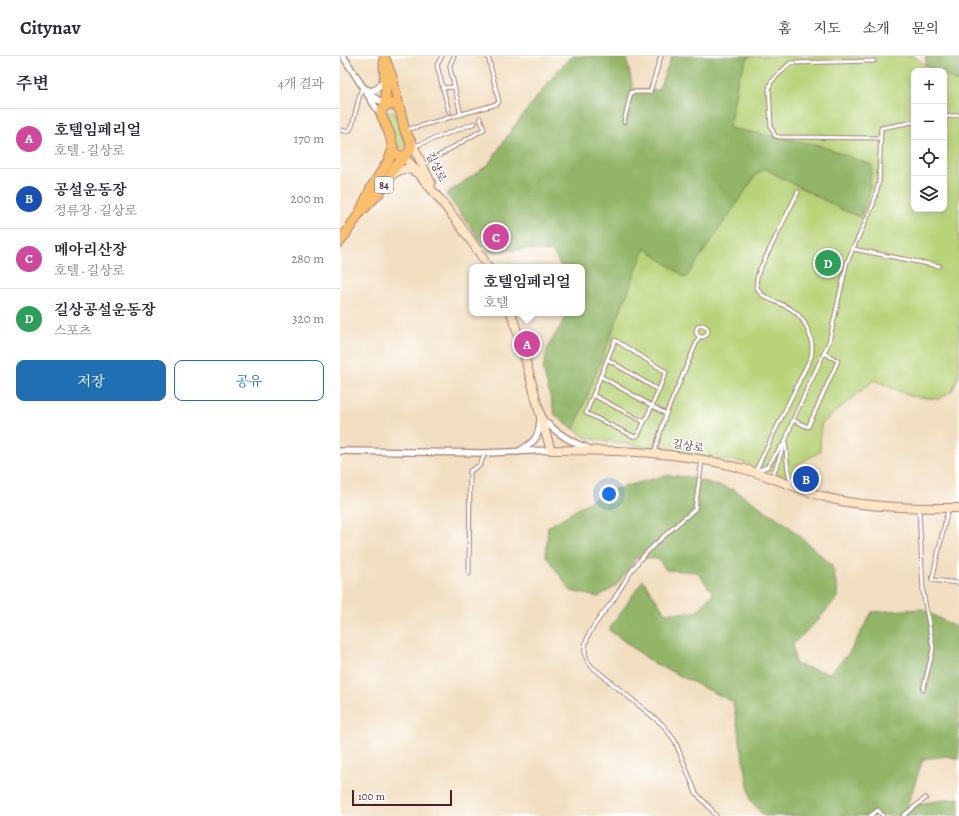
<!DOCTYPE html>
<html lang="ko">
<head>
<meta charset="utf-8">
<style>
  body { margin:0; font-family:Alegreya,"Noto Serif KR",serif; background:#f2f2f3; color:#2b2b33 }
  .controls { position:absolute; right:12px; top:12px; display:grid; overflow:hidden; border-radius:8px; box-shadow:0 2px 10px #0003 }
  .controls button { width:36px; height:36px; display:grid; place-items:center; padding:0; border:0; border-bottom:1px solid #e1e1e2; background:#fff; color:#2b2b33; font:20px sans-serif }
  .scale { position:absolute; left:12px; bottom:10px; width:100px; box-sizing:border-box; padding-left:4px; border:2px solid #4a1f2b; border-top:0; font-size:11px; line-height:14px; white-space:nowrap; color:#4a1f2b; -webkit-text-stroke:3px #fff; paint-order:stroke }
  .you { position:absolute; left:269px; top:438px; width:14px; height:14px; margin:-10px; border:3px solid #fff; border-radius:50%; background:#1a73e8; box-shadow:0 0 0 6px #1a73e833 }
  .badge { display:grid; place-items:center; width:26px; height:26px; border-radius:50%; background:#1f6fb2; color:#fff; font-size:13px; font-weight:700 }
  .pin { position:absolute; translate:-50% -50%; border:2px solid #fff; box-shadow:0 1px 4px #0006 }
  .popup { position:absolute; left:129px; top:208px; width:116px; height:52px; box-sizing:border-box; display:grid; place-content:center; border-radius:8px; background:#fff; filter:drop-shadow(0 1px 3px #0005); font-size:13px; white-space:nowrap; color:#7c7c81 }
  .popup b { font-size:15px; color:#2b2b33 }
  .popup::after { content:''; position:absolute; left:50%; top:100%; margin-left:-8px; border:8px solid transparent; border-top-color:#fff }
  .list { margin:0; padding:0; list-style:none }
  h2 { display:flex; justify-content:space-between; align-items:center; height:52px; margin:0; padding:0 16px; font-size:17px }
  h2 small { font-size:13px; font-weight:400; color:#7c7c81 }
  .list li { display:grid; grid-template-columns:26px 1fr auto; gap:12px; align-items:center; box-sizing:border-box; height:60px; padding:0 16px; border-top:1px solid #e1e1e2 }
  .list b { display:block; font-size:15px; white-space:nowrap }
  .list p { margin:0; font-size:13px; white-space:nowrap; color:#7c7c81 }
  .list em { font-size:13px; font-style:normal; color:#7c7c81 }
  .actions { display:flex; gap:8px; padding:12px 16px }
  .actions a { flex:1; padding:9px 0; border:1px solid #1f6fb2; border-radius:8px; text-align:center; font-size:14px; color:#1f6fb2 }
  .actions .main { background:#1f6fb2; color:#fff }
  .icon { flex:none; width:22px; height:22px; fill:none; stroke:currentColor; stroke-width:2; stroke-linecap:round; stroke-linejoin:round }
  .map { position:relative; flex:none; width:619px; height:760px; overflow:hidden }
  header { display:flex; align-items:center; gap:24px; box-sizing:border-box; height:56px; padding:0 20px; background:#fff; border-bottom:1px solid #e1e1e2 }
  header strong { font-size:19px }
  nav { display:flex; gap:22px; margin-inline-start:auto; font-size:14px }
  main { display:flex }
  aside { flex:1; background:#fff }
  .map>svg:first-child { display:block }
</style>
</head>
<body>
<header>
<strong>Citynav</strong>
<nav><a>홈</a><a>지도</a><a>소개</a><a>문의</a></nav>
</header>
<main>
<aside>
<h2>주변<small>4개 결과</small></h2>
<ul class="list">
<li><span class="badge" style="background:#d1479c">A</span><div><b>호텔임페리얼</b><p>호텔 · 길상로</p></div><em>170 m</em></li>
<li><span class="badge" style="background:#1a4fb4">B</span><div><b>공설운동장</b><p>정류장 · 길상로</p></div><em>200 m</em></li>
<li><span class="badge" style="background:#d1479c">C</span><div><b>메아리산장</b><p>호텔 · 길상로</p></div><em>280 m</em></li>
<li><span class="badge" style="background:#2e9e5b">D</span><div><b>길상공설운동장</b><p>스포츠</p></div><em>320 m</em></li>
</ul>
<div class="actions"><a class="main">저장</a><a>공유</a></div>
</aside>
<div class="map">
<svg width="619" height="760" viewBox="0 0 619 760">
  <rect width="100%" height="100%" fill="#fff"/>
  <filter id="ink" filterUnits="userSpaceOnUse"><feTurbulence type="fractalNoise" baseFrequency=".025" numOctaves="2"/><feDisplacementMap in="SourceGraphic" scale="8" xChannelSelector="R" yChannelSelector="G"/><feConvolveMatrix kernelMatrix="1 2 1 2 8 2 1 2 1" color-interpolation-filters="sRGB"/></filter>
  <filter id="wash" filterUnits="userSpaceOnUse"><feTurbulence type="fractalNoise" baseFrequency=".012" numOctaves="4" result="noise"/><feDisplacementMap in="SourceGraphic" scale="16" xChannelSelector="R" yChannelSelector="G"/><feGaussianBlur stdDeviation="0.9" result="paint"/><feColorMatrix in="noise" values="0 0 0 0 0 0 0 0 0 0 0 0 0 0 0 0 0 1.4 0 .05"/><feComposite in="paint" operator="in"/></filter>
  <g filter="url(#wash)">
    <rect width="100%" height="100%" fill="#f2dec0"/>
    <g fill="#b8d378" stroke="#817952">
      <path d="M409,0H575L579,5L597,15H574V153H604V19L619,27V320L612,335L599,343L570,340L534,324L481,368L480,396L454,410L456,424L401,406L247,382L234,373L305,192L425,113L503,154L520,161L478,89L389,72L398,22Z"/>
      <path d="M51,54L55,57L59,72L65,86V89L63,92H59L56,90L47,57Z"/>
    </g>
    <g fill="#92b568" stroke="#6e6a4a">
      <path d="M233,0H286L293,33L318,34L332,0H409L398,22L389,72L478,89L532,109L529,138L520,161L503,154L425,113L416,119L346,222L305,192L234,373L215,359L203,313L207,293L226,260V257H242V211H221L213,196L185,193L149,196L106,138L148,109L172,73L218,14Z"/>
      <path d="M586,0H619V27L604,19V15H597L586,9Z"/>
      <path d="M327,419L348,421L394,434L445,467L492,509L499,540L476,566L453,588L455,608L489,617L509,597L532,556L582,553L619,573V703L607,700L583,703L567,751L585,747L619,742V760H424L411,745L393,646L312,606L269,574L303,524L325,557L357,556L373,537L357,516L326,514L318,503L296,502L276,530L258,541L231,535L206,500L208,471L265,436Z"/>
    </g>
  </g>
  <g filter="url(#ink)">
    <g fill="none" stroke-linecap="round" stroke-linejoin="round">
      <g stroke="#9e7e76" stroke-width="5">
        <g id="lane">
          <path d="M102,0L97,9L109,56"/>
          <path d="M114,0L110,9V12L121,59"/>
          <path d="M534,5L450,7L431,26L429,32L431,71L435,80L440,81L540,82"/>
          <path d="M102,32L114,31"/>
          <path d="M604,61L619,59"/>
          <path d="M284,66L291,36H310L321,0"/>
          <path d="M0,74L5,75L10,74L12,70L22,30"/>
          <path d="M66,74L157,48L159,46L148,0"/>
          <path d="M75,90L135,67"/>
          <path d="M83,109L144,73L140,62"/>
          <path d="M513,193L599,210"/>
          <circle cx="362" cy="275" r="6"/>
          <path d="M275,284L326,316L312,350L298,379L295,381L246,357Z"/>
          <path d="M267,303L318,334"/>
          <path d="M260,320L326,358"/>
          <path d="M253,339L304,366"/>
          <path d="M453,364L468,371L498,305L484,297"/>
          <path d="M445,385C447,396 446,419 453,428"/>
          <path d="M314,397L326,358L359,281"/>
          <path d="M362,404L355,453C336,470 315,486 299,505C288,518 281,533 272,546C259,563 233,589 251,610L323,669L335,685L356,737L370,752L376,760"/>
          <path d="M416,415L427,411L442,389"/>
          <path d="M415,416L471,301C475,285 466,262 451,253C434,242 408,243 419,215L458,136"/>
          <path d="M432,422L453,364L489,286L507,206L533,149L539,126L541,72L574,66"/>
          <path d="M579,453L583,535L593,592L592,598L583,634"/>
          <path d="M608,453L592,524L618,527L619,528"/>
          <path d="M129,518L130,415L140,409L145,397"/>
          <path d="M530,760L538,754L543,760"/>
          <path d="M563,760L586,742"/>
        </g>
      </g>
      <g stroke="#9e7e76" stroke-width="8">
        <g id="street">
          <path d="M3,0L42,61"/>
          <path d="M24,32L31,35C38,33 42,30 43,23"/>
          <path d="M29,38L38,44L47,48"/>
          <path d="M202,363C215,375 231,387 248,392"/>
          <path d="M0,395L145,397L211,394"/>
          <path d="M178,396C194,386 199,383 200,364"/>
        </g>
      </g>
      <g stroke="#9e7e76" stroke-width="10">
        <g id="secondary">
          <path d="M71,85L91,127"/>
          <path d="M60,99L70,107C97,140 126,174 148,211"/>
          <path d="M50,121C58,113 68,110 77,117"/>
          <path d="M171,257C187,302 196,349 211,394C274,394 338,395 400,412C432,420 461,435 492,443C532,452 578,452 619,452"/>
        </g>
      </g>
      <g stroke="#9e7e76" stroke-width="11">
        <g id="primary">
          <path d="M44,0L52,21L60,54"/>
          <path d="M44,7L46,43L44,51"/>
          <path d="M51,48L55,49L60,54L65,75L70,84L71,92C68,98 64,101 57,99L53,94L50,79L41,58L42,54L44,51Z"/>
          <path d="M23,154L39,137L55,111L67,98"/>
          <path d="M0,186L19,158L32,130L49,104L53,91"/>
        </g>
      </g>
      <use href="#lane" stroke="#fff" stroke-width="3"/>
      <use href="#street" stroke="#fff" stroke-width="5.5"/>
      <use href="#secondary" stroke="#fde5c5" stroke-width="8"/>
      <use href="#primary" stroke="#f9bf6d" stroke-width="9"/>
    </g>
  </g>
  <g text-anchor="middle" dominant-baseline="central" stroke-width="3" stroke-linejoin="round" paint-order="stroke">
    <rect fill="#fff" stroke="#80626b" stroke-width="1" x="35" y="121" width="18" height="16" rx="3"/>
    <g font-size="10" font-weight="bold" fill="#4a1f2b">
      <text x="44" y="129">84</text>
    </g>
    <g font-size="11" fill="#4a1f2b" stroke="#fff">
      <text transform="translate(96 111) rotate(63)">길상로</text>
      <text transform="translate(348 390) rotate(9)">길상로</text>
    </g>
  </g>
</svg>
<div class="controls">
<button>+</button>
<button>−</button>
<button><svg class="icon" aria-label="locate" viewBox="0 0 24 24"><circle cx="12" cy="12" r="6"/><path d="M12 2v4M12 18v4M2 12h4M18 12h4"/></svg></button>
<button><svg class="icon" aria-label="layers" viewBox="0 0 24 24"><path d="M12 4l9 5-9 5-9-5zM3 14l9 5 9-5"/></svg></button>
</div>
<div class="scale">100 m</div>
<div class="you"></div>
<div class="pin badge" style="left:187px;top:288px;background:#d1479c">A</div>
<div class="popup"><b>호텔임페리얼</b>호텔</div>
<div class="pin badge" style="left:466px;top:423px;background:#1a4fb4">B</div>
<div class="pin badge" style="left:156px;top:181px;background:#d1479c">C</div>
<div class="pin badge" style="left:488px;top:207px;background:#2e9e5b">D</div>
</div>
</main>
</body>
</html>
